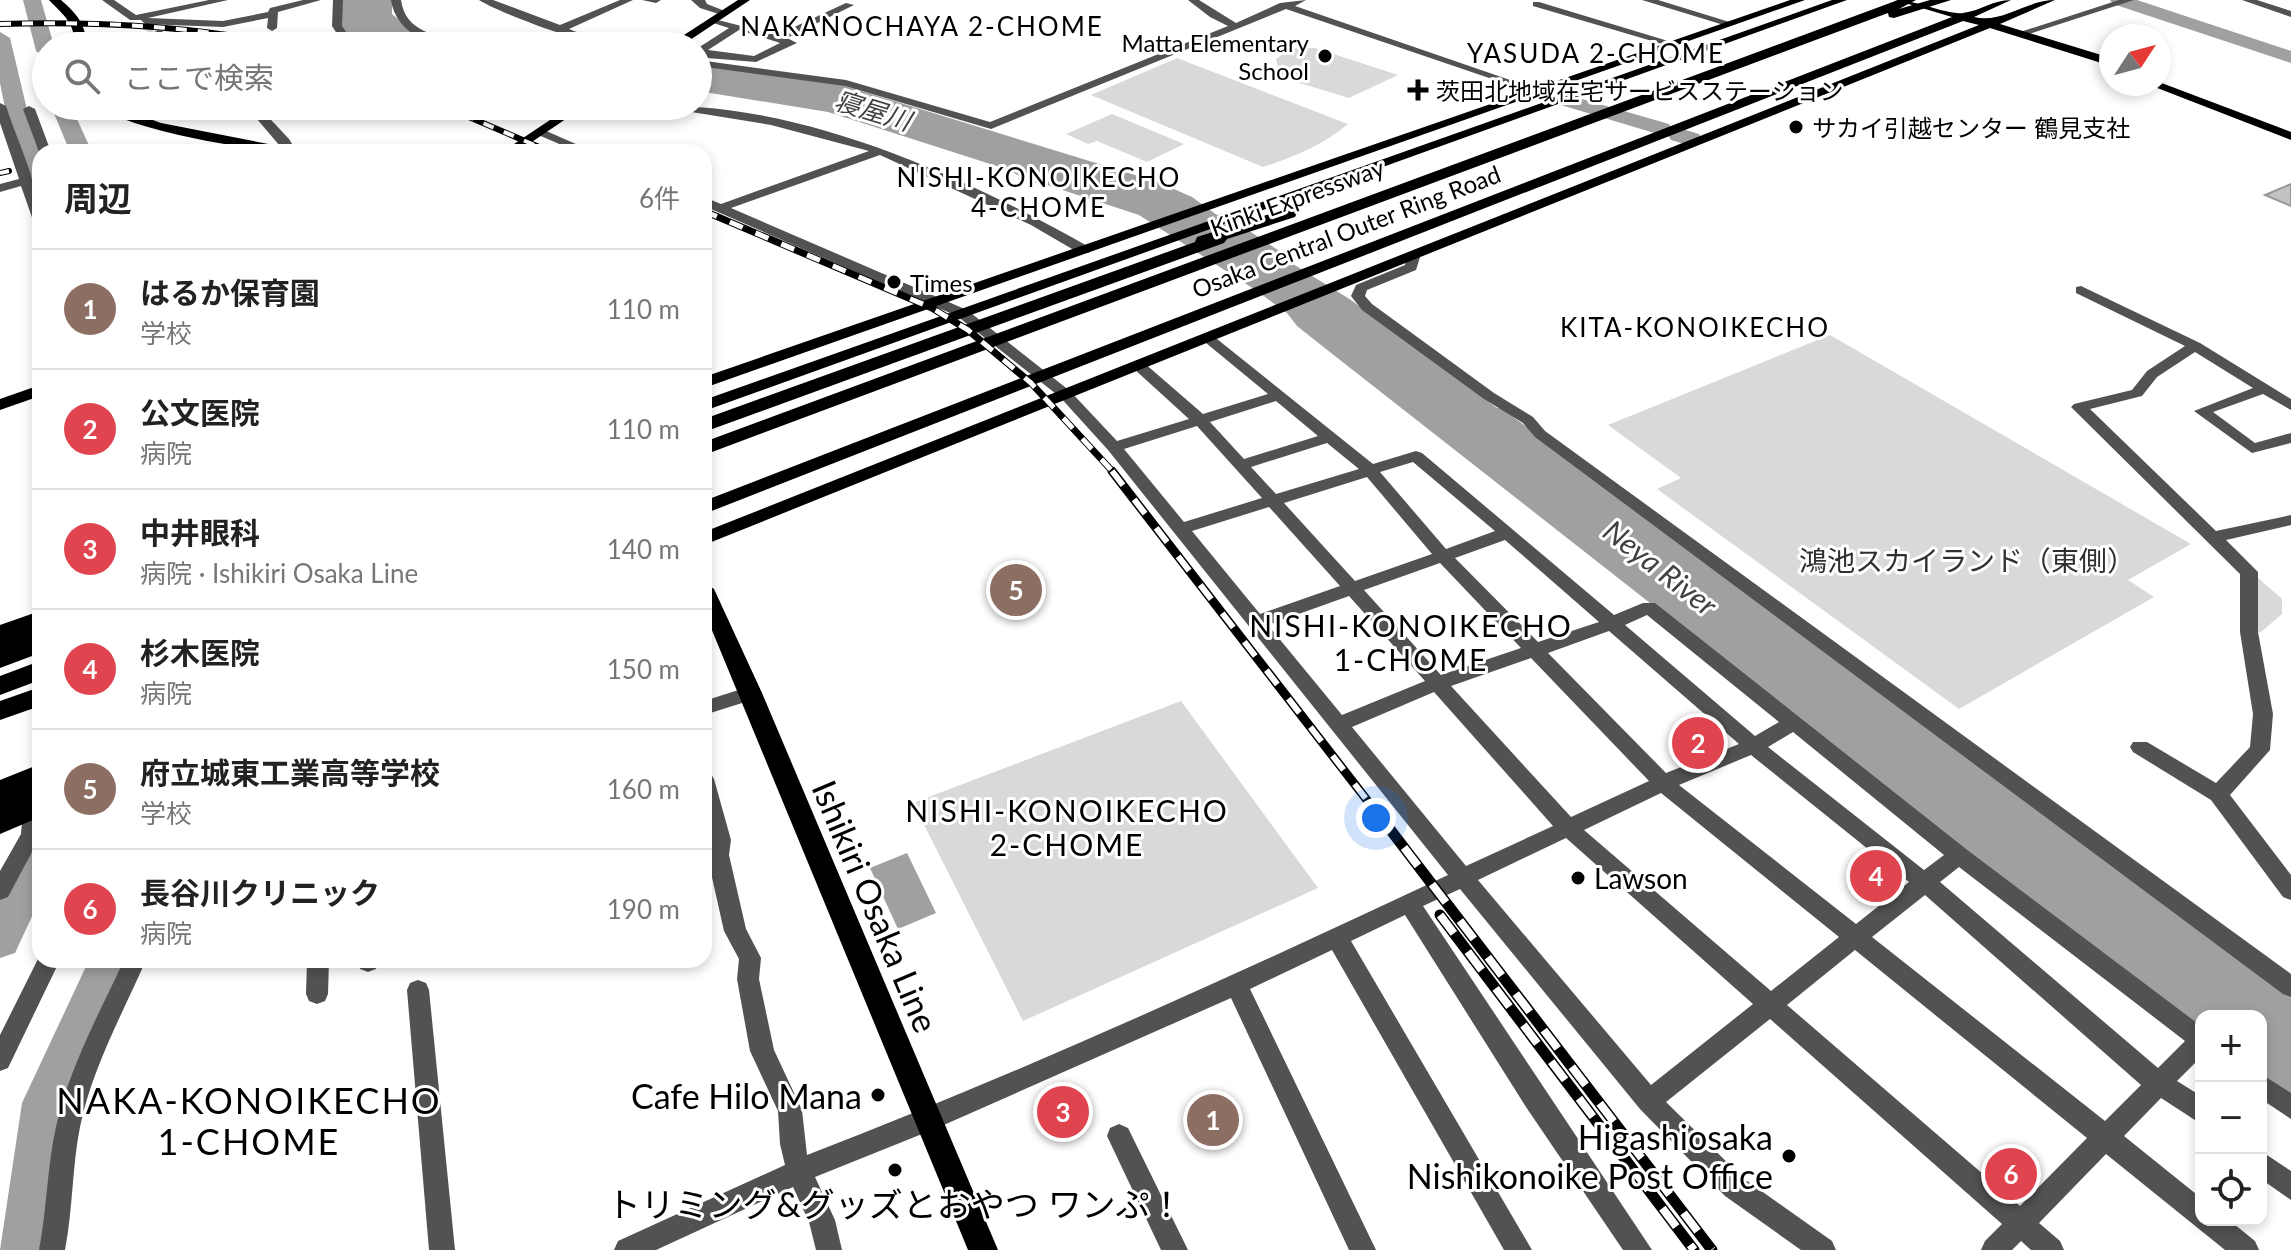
<!DOCTYPE html>
<html lang="ja">
<head>
<meta charset="utf-8">
<style>
  body { margin:0; font-family:Lato,"Noto Sans JP",sans-serif; background:#f6f6f6; color:#222 }
  .controls { position:absolute; right:24px; bottom:24px; display:grid; overflow:hidden; border-radius:16px; box-shadow:0 4px 12px #0003 }
  .controls button { width:72px; height:72px; display:grid; place-items:center; padding:0; border:0; border-bottom:2px solid #e0e0e0; background:#fff; color:#222; font:40px sans-serif }
  .compass { position:absolute; left:2099px; top:24px; width:72px; height:72px; border-radius:50%; background:#fff; box-shadow:0 4px 12px #0003; rotate:54deg }
  .you { position:absolute; left:1376px; top:818px; width:28px; height:28px; margin:-20px; border:6px solid #fff; border-radius:50%; background:#1a73e8; box-shadow:0 0 0 12px #1a73e833 }
  .badge { display:grid; place-items:center; width:52px; height:52px; border-radius:50%; background:#db2777; color:#fff; font-size:26px; font-weight:700 }
  .pin { position:absolute; translate:-50% -50%; border:4px solid #fff; box-shadow:0 2px 8px #0006 }
  .list { margin:0; padding:0; list-style:none }
  h2 { display:flex; justify-content:space-between; align-items:center; height:104px; margin:0; padding:0 32px; font-size:34px }
  h2 small { font-size:26px; font-weight:400; color:#767676 }
  .list li { display:grid; grid-template-columns:52px 1fr auto; gap:24px; align-items:center; box-sizing:border-box; height:120px; padding:0 32px; border-top:2px solid #e0e0e0 }
  .list b { display:block; font-size:30px; white-space:nowrap }
  .list p { margin:0; font-size:26px; white-space:nowrap; color:#767676 }
  .list em { font-size:26px; font-style:normal; color:#767676 }
  .icon { flex:none; width:44px; height:44px; fill:none; stroke:currentColor; stroke-width:2; stroke-linecap:round; stroke-linejoin:round }
  .map { position:relative; flex:none; width:2291px; height:1250px; overflow:hidden }
  .search { position:absolute; background:#fff; box-shadow:0 4px 12px #0003; left:32px; top:32px; width:680px; height:88px; display:flex; align-items:center; gap:20px; box-sizing:border-box; padding:0 28px; border-radius:44px; color:#767676; font-size:30px }
  .panel { position:absolute; background:#fff; box-shadow:0 4px 12px #0003; left:32px; top:144px; width:680px; height:824px; border-radius:24px }
  .map>svg:first-child { display:block }
</style>
</head>
<body>
<div class="map">
<svg width="2291" height="1250" viewBox="0 0 2291 1250">
  <rect width="100%" height="100%" fill="#fff"/>
  <g fill="#d9d9d9">
    <path d="M1292,48H1315L1398,75L1349,98L1280,77L1276,59Z"/>
    <path d="M1177,58L1348,124C1323,145 1294,157 1263,167L1091,95Z"/>
    <path d="M1112,114L1184,144L1147,162L1097,141L1088,144L1066,134Z"/>
    <path d="M1830,335L2191,544L2128,580L2154,597L1959,709L1657,489L1681,478L1608,425Z"/>
    <path d="M2256,576L2282,599V614L2261,632H2252Z"/>
    <path d="M1181,701L1318,888L1023,1021L913,803Z"/>
  </g>
  <g fill="#a0a0a0">
    <path d="M341,0H392V14L416,34L447,46H356C339,35 340,18 341,0Z"/>
    <path d="M698,65L842,85L1158,182L1192,197L1217,215L1222,213L1296,262L1293,264L1351,300L1497,408H1501L2291,995V1101L2261,1079V1016H2201V1035L1326,349L1297,326L1287,313L1254,289L1139,215L1044,184L1018,180L1019,176L1009,170L828,112L698,91Z"/>
    <path d="M907,853L936,913L898,929L870,868Z"/>
  </g>
  <g fill="none" stroke-linecap="round" stroke-linejoin="round">
    <g fill="#a0a0a0" fill-rule="evenodd">
      <path d="M23,0H41L54,46H46V57L36,51Z"/>
      <path d="M2110,0H2137L2291,51V63L2113,4Z"/>
      <path d="M0,32L10,38L29,118L43,152H40V180L32,178L29,173L7,118L0,83Z"/>
      <path d="M1568,95L1669,124L1672,129L1661,135L1561,105L1558,101Z"/>
      <path d="M51,106H71L92,152H70Z"/>
      <path d="M1679,128L1699,134L1702,139L1691,146L1671,140L1668,135Z"/>
      <path d="M40,841V899L15,953L0,958V897L26,846Z"/>
      <path d="M89,960H131L68,1103L49,1250H0L22,1103Z"/>
    </g>
  </g>
  <path fill="#c2c2c2" stroke="#969696" stroke-width="2" d="M2291,184V206L2265,195Z"/>
  <g fill="none" stroke-linecap="round" stroke-linejoin="round">
    <path stroke="#d9d9d9" stroke-width="11" stroke-dasharray="11 5" stroke-linecap="butt" d="M146,23L158,33"/>
    <g fill="#525252" fill-rule="evenodd">
      <path d="M102,0H114L136,15L209,0H228L148,18L223,21L268,12L270,8L303,0H321L278,12L277,28L272,31L267,28L268,18L223,27L145,24L141,20H130Z"/>
      <path d="M333,0H343L342,26L356,46H345L332,26Z"/>
      <path d="M391,0H401C406,34 436,32 459,46C429,46 396,33 391,0Z"/>
      <path d="M479,0H493L560,25L620,0H633L569,29L611,46C589,46 499,13 479,0Z"/>
      <path d="M642,0H661L656,3Z"/>
      <path d="M691,0H705L707,4L730,13L725,16L700,8Z"/>
      <path d="M1188,0H1199L1236,23L1280,3L1306,0L1295,6L1542,91L1533,93L1286,9L991,129L845,86L698,66V60L846,80L990,122L1228,26L1210,17Z"/>
      <path d="M1642,0H1658L1736,24L1727,26Z"/>
      <path d="M2119,0H2134L2026,35L2017,33Z"/>
      <path d="M2242,0H2257L2291,11V17Z"/>
      <path d="M1533,2H1539L1678,44L1669,46L1533,6Z"/>
      <path d="M846,3L854,5L787,38L797,43L756,62L707,58L698,52V48L729,28L710,22V18L777,35ZM739,30L774,41L780,43L754,56L708,50Z"/>
      <path d="M158,30L162,31L181,46H169L154,35L153,33Z"/>
      <path d="M0,103L6,106C19,146 40,185 40,227L34,223L21,186L0,192V184L19,179L0,123Z"/>
      <path d="M29,106L35,109L51,152H39L23,109Z"/>
      <path d="M246,106H258L289,139L297,152H285Z"/>
      <path d="M667,106C810,106 967,178 1089,247V253H1079L1031,225L880,155L731,208L967,310L1070,391L1117,441L1189,419L1133,368V362H1143L1203,414L1268,394L1200,338L1202,335H1212L1373,464L1416,451L1422,453L1614,615L1643,603H1655L1966,849L2201,1026V1057L2177,1081L2201,1096V1124L2161,1098L2124,1136L2201,1198V1220H2229L2255,1241L2259,1250H2225L2106,1154L2039,1223L2060,1241L2064,1250H2031L2021,1241L2012,1250H1981L1985,1241L2002,1224L1770,1019L1666,1102L1743,1178L1832,1241L1836,1250H1801L1725,1196L1640,1109L1460,889L1423,906L1652,1250H1623L1526,1107L1405,915L1351,941L1532,1250H1504L1332,950L1250,989L1376,1250H1349L1231,998L937,1128L815,1177L835,1220L842,1250H816L809,1222L793,1187L656,1250H614L618,1241L785,1165L780,1144L778,1111L750,1051L737,979L739,959L724,931L707,855L711,840L704,816V771L711,774L714,779L731,840L729,855L746,929L761,958L759,979L774,1050L802,1110L807,1155C1025,1071 1237,974 1448,875L1108,450L1060,397L957,316L704,206V197L721,204L869,151L771,125L673,109ZM1276,401L1318,436L1244,459L1210,422ZM1197,426L1262,498L1184,522L1124,449ZM1327,443L1359,469L1276,494L1251,467ZM1413,462L1495,531L1446,549L1380,472ZM1367,477L1432,554L1355,581L1284,503ZM1269,507L1340,586L1260,614L1192,531ZM1505,540L1599,622L1538,642L1455,558ZM1440,563L1521,648L1441,675L1364,590ZM1349,596L1425,681L1342,715L1268,625ZM1647,615L1779,722L1755,736L1625,625ZM1609,631L1739,744L1666,773L1548,653ZM1531,658L1649,781L1571,817L1451,686ZM1434,692L1553,826L1466,866L1352,727ZM1793,732L1944,855L1924,870L1768,747ZM1751,755L1909,882L1856,924L1679,785ZM1661,793L1839,937L1771,991L1584,830ZM1566,838L1753,1004L1651,1085L1478,880ZM1959,867L2185,1041L2158,1068L1940,882ZM1925,895L2141,1085L2105,1121L1872,937ZM1855,950L2087,1138L2020,1206L1787,1005Z"/>
      <path d="M536,130H544L594,152H578L536,134Z"/>
      <path d="M1414,250L1421,254L1416,270L1367,290L1365,296L1372,304L1494,393L1533,417L1545,431L2291,974V997L2283,994L1535,437L1523,423L1484,399L1362,310L1351,296L1356,285L1405,265L1407,254Z"/>
      <path d="M2081,286L2200,343L2291,399V410L2263,394L2213,412L2255,443L2291,433V443L2252,453L2194,411L2253,388L2195,352L2157,377L2142,396L2090,409L2216,531L2291,515V525L2226,540L2258,572V632L2273,714L2270,750L2230,795L2291,875V900L2283,897L2211,800L2133,752L2130,747L2133,742H2147L2216,783L2250,747L2253,714L2240,632V574L2071,407L2074,404L2132,390L2147,371L2185,346L2076,293V287Z"/>
      <path d="M751,686L758,688L760,693L758,698L704,715V701Z"/>
      <path d="M40,780V837L8,897L0,900V871L21,834L23,810L33,782Z"/>
      <path d="M40,955V960H60L8,1068L0,1071V1035Z"/>
      <path d="M124,960H146C122,1015 92,1068 80,1127C72,1167 73,1209 65,1250H39C47,1209 47,1167 56,1127C69,1068 99,1014 124,960Z"/>
      <path d="M307,960H329L328,994L325,1001L317,1004L309,1001L306,994Z"/>
      <path d="M357,960H379L376,969L368,972L360,969Z"/>
      <path d="M418,980L426,983L429,990L455,1250H429L407,990L410,983Z"/>
      <path d="M2261,1074L2291,1093V1119L2261,1099Z"/>
      <path d="M1119,1124L1128,1128L1188,1250H1161L1107,1136L1110,1128Z"/>
      <path d="M2261,1151L2291,1171V1200L2261,1179Z"/>
    </g>
    <g fill="#000" fill-rule="evenodd">
      <path d="M49,0H61C76,13 87,25 86,46H74C76,23 63,15 49,0Z"/>
      <path d="M738,0H750L681,46H667Z"/>
      <path d="M1790,0H1805L704,388V377Z"/>
      <path d="M1832,0H1847L704,411V400Z"/>
      <path d="M1895,0C1916,0 1947,15 1963,13C1980,11 1993,0 2011,0L1974,17C2002,24 2026,0 2055,0L2000,24L2111,58V66L1990,28L704,545V532L1979,25L1963,21L704,514V501L1952,17Z"/>
      <path d="M2159,82L2291,132V140L2147,84Z"/>
      <path d="M98,106H115L161,123L289,148L295,152C255,152 128,130 98,106Z"/>
      <path d="M571,106H585L517,152H502Z"/>
      <path d="M40,385V396L0,410V399Z"/>
      <path d="M704,582L714,589L762,693L998,1250H968L704,611Z"/>
      <path d="M40,611V625L0,639V625Z"/>
      <path d="M40,638V653L0,668V653Z"/>
      <path d="M40,764V782L0,798V780Z"/>
      <path d="M40,798V817L0,834V815Z"/>
    </g>
    <g fill="#000" fill-rule="evenodd">
      <path d="M1898,0H1916L1899,9L1930,0H1951L1894,18L1889,17L1888,13L704,455V442Z"/>
      <path d="M1289,208L1295,209L1297,213L1295,217L1227,239L1224,243L704,432V419L1195,242L1197,237Z"/>
      <path d="M40,622V639L0,654V636Z"/>
      <path d="M40,661V680L0,695V676Z"/>
      <path d="M40,687V706L0,720V701Z"/>
      <path d="M40,780V802L0,819V796Z"/>
    </g>
    <g stroke="#000" stroke-width="6">
      <g id="rail-far3">
        <path d="M0,24C98,21 195,26 291,46"/>
        <path d="M443,106L551,152"/>
        <path d="M0,173L9,171"/>
      </g>
    </g>
    <g stroke="#000" stroke-width="7">
      <path id="rail-far2" d="M704,211L932,308L968,330L1031,383L1114,473"/>
    </g>
    <g stroke="#000" stroke-width="9">
      <path id="rail-far1" d="M1112,471L1377,813"/>
    </g>
    <g stroke="#000" stroke-width="11">
      <g id="rail">
        <path d="M1376,811L1712,1250"/>
        <path d="M1440,915L1694,1250"/>
      </g>
    </g>
    <use href="#rail-far3" stroke="#fff" stroke-width="4" stroke-dasharray="11" stroke-linecap="butt"/>
    <use href="#rail-far2" stroke="#fff" stroke-width="5" stroke-dasharray="14" stroke-linecap="butt"/>
    <use href="#rail-far1" stroke="#fff" stroke-width="6" stroke-dasharray="18" stroke-linecap="butt"/>
    <use href="#rail" stroke="#fff" stroke-width="8" stroke-dasharray="23" stroke-linecap="butt"/>
  </g>
  <g fill="#000" stroke="#fff" stroke-width="3">
    <circle cx="1325" cy="56" r="8"/>
    <path d="M1414 78h8v8h8v8h-8v8h-8v-8h-8v-8h8z"/>
    <circle cx="1796" cy="127" r="8"/>
    <circle cx="894" cy="282" r="8"/>
    <circle cx="1578" cy="878" r="8"/>
    <circle cx="878" cy="1095" r="8"/>
    <circle cx="1789" cy="1156" r="8"/>
    <circle cx="895" cy="1170" r="8"/>
  </g>
  <g text-anchor="middle" dominant-baseline="central" stroke-width="6" stroke-linejoin="round" paint-order="stroke">
    <g font-size="24" fill="#000" stroke="#fff" text-anchor="start">
      <text x="1309" y="42" text-anchor="end">Matta Elementary<tspan x="1309" dy="28">School</tspan></text>
      <text x="1436" y="90">茨田北地域在宅サービスステーション</text>
      <text x="1812" y="127">サカイ引越センター 鶴見支社</text>
      <text x="910" y="282">Times</text>
    </g>
    <g font-size="24" fill="#000" stroke="#fff">
      <text transform="translate(1297 197) rotate(-20)">Kinki Expressway</text>
      <text transform="translate(1346 231) rotate(-21)">Osaka Central Outer Ring Road</text>
    </g>
    <g font-size="26" letter-spacing="2" fill="#000" stroke="#fff">
      <text x="922" y="26">NAKANOCHAYA 2-CHOME</text>
      <text x="1596" y="53">YASUDA 2-CHOME</text>
      <text x="1039" y="177">NISHI-KONOIKECHO<tspan x="1039" dy="30">4-CHOME</tspan></text>
      <text x="1695" y="327">KITA-KONOIKECHO</text>
    </g>
    <g font-size="26" font-style="italic" fill="#414141" stroke="#fff">
      <text transform="translate(873 110) rotate(17)">寝屋川</text>
    </g>
    <g font-size="28" fill="#303030" stroke="#fff">
      <text x="1967" y="560">鴻池スカイランド（東側）</text>
    </g>
    <g font-size="28" fill="#000" stroke="#fff" text-anchor="start">
      <text x="1594" y="878">Lawson</text>
    </g>
    <g font-size="30" font-style="italic" fill="#414141" stroke="#fff">
      <text transform="translate(1661 567) rotate(38)">Neya River</text>
    </g>
    <g font-size="30" letter-spacing="2" fill="#000" stroke="#fff">
      <text x="1411" y="625">NISHI-KONOIKECHO<tspan x="1411" dy="34">1-CHOME</tspan></text>
      <text x="1067" y="810">NISHI-KONOIKECHO<tspan x="1067" dy="34">2-CHOME</tspan></text>
    </g>
    <g font-size="34" fill="#000" stroke="#fff">
      <text transform="translate(876 906) rotate(67)">Ishikiri Osaka Line</text>
    </g>
    <g font-size="34" fill="#000" stroke="#fff" text-anchor="end">
      <text x="862" y="1095">Cafe Hilo Mana</text>
      <text x="1773" y="1136">Higashiosaka<tspan x="1773" dy="39">Nishikonoike Post Office</tspan></text>
      <text x="895" y="1203" text-anchor="middle">トリミング&amp;グッズとおやつ ワンぷ！</text>
    </g>
    <g font-size="36" letter-spacing="2" fill="#000" stroke="#fff">
      <text x="249" y="1100">NAKA-KONOIKECHO<tspan x="249" dy="41">1-CHOME</tspan></text>
    </g>
  </g>
</svg>
<div class="controls">
<button>+</button>
<button>−</button>
<button><svg class="icon" aria-label="locate" viewBox="0 0 24 24"><circle cx="12" cy="12" r="6"/><path d="M12 2v4M12 18v4M2 12h4M18 12h4"/></svg></button>
</div>
<svg class="compass" viewBox="-18 -18 36 36"><path d="M0-13l5 13h-10z" fill="#e53935"/><path d="M0 13l5-13h-10z" fill="#767676"/></svg>
<div class="you"></div>
<div class="pin badge" style="left:1213px;top:1120px;background:#8d6e63">1</div>
<div class="pin badge" style="left:1698px;top:743px;background:#e0444e">2</div>
<div class="pin badge" style="left:1063px;top:1112px;background:#e0444e">3</div>
<div class="pin badge" style="left:1876px;top:876px;background:#e0444e">4</div>
<div class="pin badge" style="left:1016px;top:590px;background:#8d6e63">5</div>
<div class="pin badge" style="left:2011px;top:1174px;background:#e0444e">6</div>
<div class="search"><svg class="icon" aria-label="search" viewBox="0 0 24 24"><circle cx="10" cy="10" r="6"/><path d="M15 15l6 6"/></svg>ここで検索</div>
<section class="panel">
<h2>周辺<small>6件</small></h2>
<ul class="list">
<li><span class="badge" style="background:#8d6e63">1</span><div><b>はるか保育園</b><p>学校</p></div><em>110 m</em></li>
<li><span class="badge" style="background:#e0444e">2</span><div><b>公文医院</b><p>病院</p></div><em>110 m</em></li>
<li><span class="badge" style="background:#e0444e">3</span><div><b>中井眼科</b><p>病院 · Ishikiri Osaka Line</p></div><em>140 m</em></li>
<li><span class="badge" style="background:#e0444e">4</span><div><b>杉木医院</b><p>病院</p></div><em>150 m</em></li>
<li><span class="badge" style="background:#8d6e63">5</span><div><b>府立城東工業高等学校</b><p>学校</p></div><em>160 m</em></li>
<li><span class="badge" style="background:#e0444e">6</span><div><b>長谷川クリニック</b><p>病院</p></div><em>190 m</em></li>
</ul>
</section>
</div>
</body>
</html>
